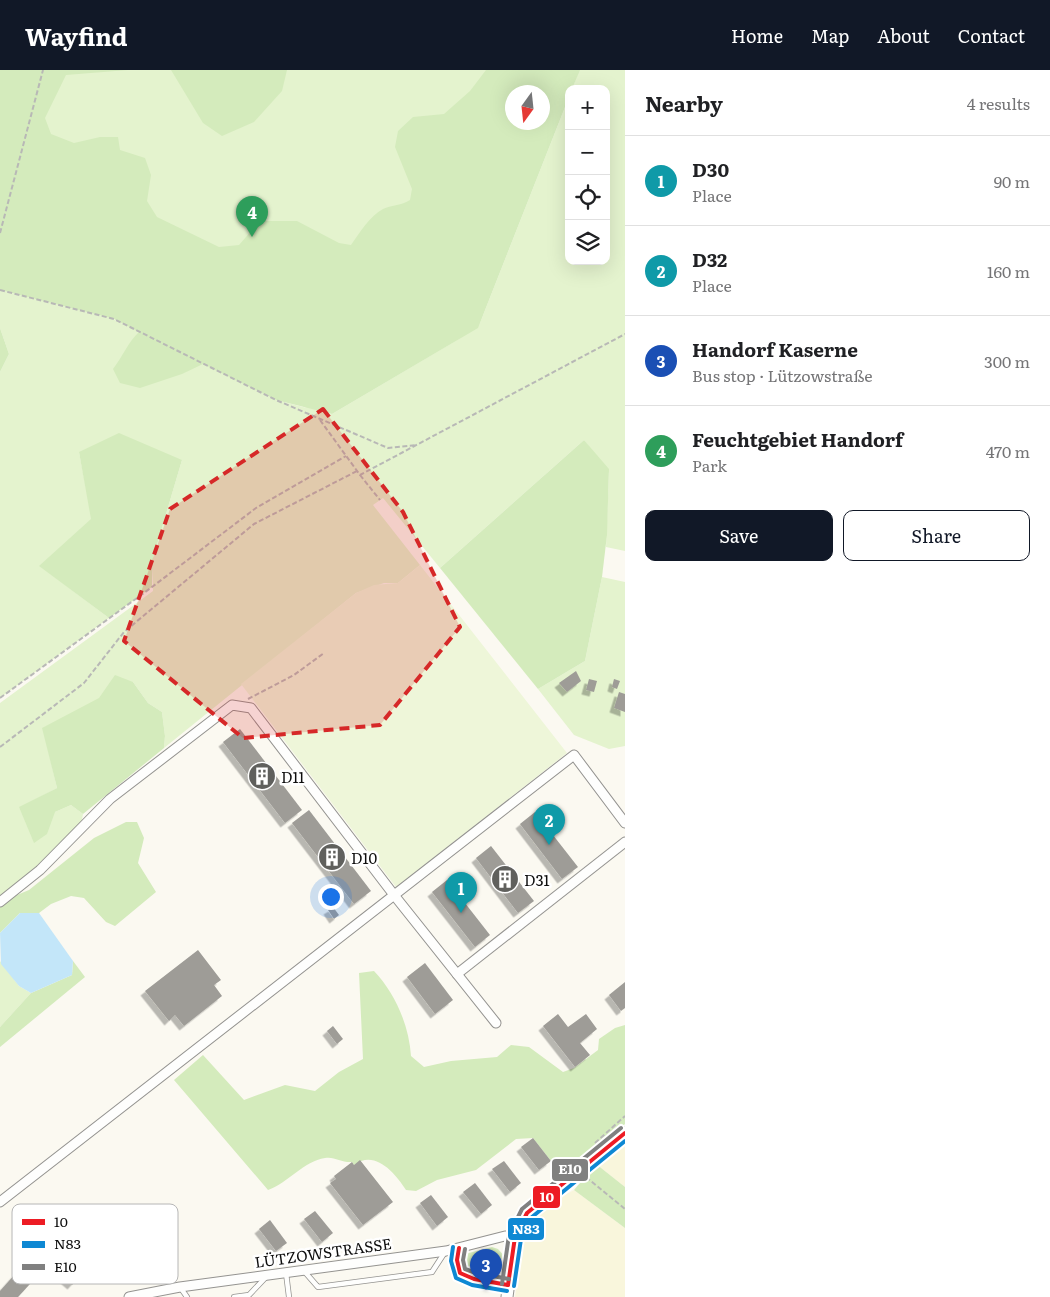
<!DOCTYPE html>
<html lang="en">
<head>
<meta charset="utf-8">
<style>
  body { margin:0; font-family:Literata,serif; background:#f6f6f6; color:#202124 }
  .controls { position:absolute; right:15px; top:15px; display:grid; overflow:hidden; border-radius:10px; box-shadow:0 5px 20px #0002 }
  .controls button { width:45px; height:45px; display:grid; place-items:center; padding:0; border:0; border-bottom:1px solid #e0e0e0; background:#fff; color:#202124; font:25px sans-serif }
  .compass { position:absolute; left:505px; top:15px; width:45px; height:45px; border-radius:50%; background:#fff; box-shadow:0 5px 20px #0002; rotate:195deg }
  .you { position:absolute; left:330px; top:826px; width:18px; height:18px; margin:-12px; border:4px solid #fff; border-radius:50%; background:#1a73e8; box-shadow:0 0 0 8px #1a73e833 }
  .badge { display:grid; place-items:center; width:32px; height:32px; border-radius:50%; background:#111827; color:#fff; font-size:16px; font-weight:700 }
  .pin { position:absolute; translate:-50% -41px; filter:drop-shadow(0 1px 2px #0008) }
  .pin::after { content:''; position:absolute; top:26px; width:18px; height:15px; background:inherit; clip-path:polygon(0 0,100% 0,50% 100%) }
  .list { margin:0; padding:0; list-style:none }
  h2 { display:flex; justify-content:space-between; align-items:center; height:65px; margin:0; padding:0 20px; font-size:21px }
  h2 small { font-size:16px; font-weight:400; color:#757577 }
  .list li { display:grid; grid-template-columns:32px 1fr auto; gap:15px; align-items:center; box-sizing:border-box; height:90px; padding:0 20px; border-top:1px solid #e0e0e0 }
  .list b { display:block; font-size:19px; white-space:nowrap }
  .list p { margin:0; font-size:16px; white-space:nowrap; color:#757577 }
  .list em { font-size:16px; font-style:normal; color:#757577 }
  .actions { display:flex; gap:10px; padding:15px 20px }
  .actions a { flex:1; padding:11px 0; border:1px solid #111827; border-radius:10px; text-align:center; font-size:18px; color:#111827 }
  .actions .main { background:#111827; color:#fff }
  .icon { flex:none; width:28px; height:28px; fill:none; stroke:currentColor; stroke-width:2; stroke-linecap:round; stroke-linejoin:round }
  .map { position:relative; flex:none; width:625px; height:1227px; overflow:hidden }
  header { display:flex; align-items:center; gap:30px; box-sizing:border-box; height:70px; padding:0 25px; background:#111827; color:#fff }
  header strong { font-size:24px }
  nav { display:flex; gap:28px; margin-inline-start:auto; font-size:18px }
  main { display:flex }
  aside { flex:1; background:#fff }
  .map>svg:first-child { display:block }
</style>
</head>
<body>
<header>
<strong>Wayfind</strong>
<nav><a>Home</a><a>Map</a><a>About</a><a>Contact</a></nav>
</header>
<main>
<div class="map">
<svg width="625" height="1227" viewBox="0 0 625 1227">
  <defs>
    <filter id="shadow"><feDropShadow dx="-4.5" dy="4.5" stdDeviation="0" flood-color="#0004"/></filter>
  </defs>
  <rect width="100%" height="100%" fill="#fbf9f1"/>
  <g fill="#f9f6dc">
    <path d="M625,1070V1117L596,1094Z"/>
    <path d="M574,1120L625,1158V1227H515L525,1163L543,1137Z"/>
  </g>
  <g fill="#e4f3ce" fill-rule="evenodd">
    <path d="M32,0H625V481L606,477L609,403L584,370L440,498L383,428L373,435L420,495L398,513H384L356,523L164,678L165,666L162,642L148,633L133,612L43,658L57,718L19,738L55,742L71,735L83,744L80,760L0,832V633L153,521V488L182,390L79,382L92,449L40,496L109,548L0,628V302L9,284L0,258V220L114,249L276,330L307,338L71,230ZM568,5L577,6L572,19H606V191H569V27L478,258ZM512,22H542V52H512ZM464,266L332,344L325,343Z"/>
    <path d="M602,507L625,512V676L609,679L574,665L538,619L585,591Z"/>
    <path d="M0,891L19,916L31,923L0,957Z"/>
  </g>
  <g fill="#d4ebbc" fill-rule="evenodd">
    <path d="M0,0H128L66,5L45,48L51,64L74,73L100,67H118L120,80L145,88L151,105L147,131L157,147L219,177L239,175L260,151H297L339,173L351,175C360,162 370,146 383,139C391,135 400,136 410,130L412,119L395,77L398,61L413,47L444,44L470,21L486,0H580L572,19H569V27L478,258L332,344L276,330L203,294L182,304L140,318L120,313L113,299C123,286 128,272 139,262L114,249L0,220ZM512,22H542V52H512Z"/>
    <path d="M171,0H287L282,21L254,52L222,66L203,53Z"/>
    <path d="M0,258L9,284L0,302Z"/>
    <path d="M119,363L182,390L153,488L152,517L109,548L39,496L91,449L79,382Z"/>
    <path d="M584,370L609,399L607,465L602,507L585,591L538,619L440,498Z"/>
    <path d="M115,605L133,612L148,633L162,642L165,666L164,678L83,744L71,735L55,742L47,764L34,773L19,737L57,718L42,658L99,628Z"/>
    <path d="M126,752H137L144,768L138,793L156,822L115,856L106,852L84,828L71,826L51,834L39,843H20L0,863V832L29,820L94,768Z"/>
    <path d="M73,891L85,907L0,977V957L31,923L72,905Z"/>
    <path d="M374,901C395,923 409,955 411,986L424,997L451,991L497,987L511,975L529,977L563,1002L574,998L598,980L599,969L615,958L625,955V1054L567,1100L551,1091L533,1068L516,1069L476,1100L437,1110L416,1121L406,1120C395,1103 375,1079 354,1095L352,1092C342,1093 334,1086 325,1088C304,1091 288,1113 268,1120L174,1010L203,985L244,1030L285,1015L315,1021L339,1002L363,989L359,903Z"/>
    <path d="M596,1094L625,1117V1158L574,1120Z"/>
    <path d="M492,1177L498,1179L506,1188L503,1201L485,1207L468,1202L463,1194L465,1184Z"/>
  </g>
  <path fill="#eef6d9" d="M420,495L567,683L396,817L241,614L356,523L374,515L398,513Z"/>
  <path fill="#c3e6f9" d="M20,843H39L73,891L72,905L31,923L19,916L1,894L0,863Z"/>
  <g fill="#9e9c97" filter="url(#shadow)">
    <path d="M576,601L581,611L567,622L559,613Z"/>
    <path d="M589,609L597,611L594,622L586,620Z"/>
    <path d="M614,609L620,611L617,619L612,617Z"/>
    <path d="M619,622L625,624V642L614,638Z"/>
    <path d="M240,659L302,740L285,753L223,672Z"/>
    <path d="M309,740L371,821L354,834L292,753Z"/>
    <path d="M535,742L578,797L562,809L520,754Z"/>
    <path d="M491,776L534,831L518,843L476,788Z"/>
    <path d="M447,810L490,865L475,877L432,822Z"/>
    <path d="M333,837L339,845L334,849L328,840Z"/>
    <path d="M198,880L221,910L214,915L222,926L184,956L175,945L169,951L145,921Z"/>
    <path d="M425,893L453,930L435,944L407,907Z"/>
    <path d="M625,912V938L621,941L609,925Z"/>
    <path d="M558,944L568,957L586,944L597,959L580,973L590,985L575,997L543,956Z"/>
    <path d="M333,956L343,969L337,974L327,961Z"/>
    <path d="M533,1068L551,1091L539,1100L521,1077Z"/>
    <path d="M360,1090L393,1132L363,1155L330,1113L336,1109L334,1106L352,1092L354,1095Z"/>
    <path d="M504,1091L521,1113L510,1122L492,1099Z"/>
    <path d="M475,1113L492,1135L481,1144L463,1122Z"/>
    <path d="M431,1125L448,1147L437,1156L420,1133Z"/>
    <path d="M315,1141L333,1163L322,1172L304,1149Z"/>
    <path d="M270,1150L287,1173L276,1181L259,1159Z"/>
    <path d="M87,1173L100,1184L72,1215L59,1204Z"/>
    <path d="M17,1202L30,1214L18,1227H0V1221Z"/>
  </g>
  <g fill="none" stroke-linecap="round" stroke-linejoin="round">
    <g stroke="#949390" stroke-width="6">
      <g id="service">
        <path d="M459,1178L457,1190L460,1203L474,1209L507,1214"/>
        <path d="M304,1201L318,1217L432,1202L445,1182"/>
        <path d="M286,1203L289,1227"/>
        <path d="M180,1217L187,1227"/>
        <path d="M234,1227L249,1225L267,1206"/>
      </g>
    </g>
    <g stroke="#949390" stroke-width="11">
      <g id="minor">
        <path d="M0,832L40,800L110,729L232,635L251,638L394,825L496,953"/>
        <path d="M457,904L625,772"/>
        <path d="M0,1132L574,685L625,753"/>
        <path d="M129,1227L180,1217L446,1181L505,1166L515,1167"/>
      </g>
    </g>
    <g stroke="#949390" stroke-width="13">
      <path id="tertiary" d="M507,1227L515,1167L527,1143L625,1063"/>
    </g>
    <g stroke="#b8b8b6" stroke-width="2" stroke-dasharray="5 2.5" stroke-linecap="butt">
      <path d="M0,163L43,0"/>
      <path d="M0,220L114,249L276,330L388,378L417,375"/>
      <path d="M320,350L360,405L625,264"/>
      <path d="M360,405L380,430"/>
      <path d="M0,628L152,517L256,438L346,386"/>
      <path d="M248,629L294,605L324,583"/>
      <path d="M0,677L84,613L124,562L254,454L357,401"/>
      <path d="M595,1073L625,1046"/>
      <path d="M586,1107L625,1139"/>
    </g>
    <use href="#service" stroke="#fefefd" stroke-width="4.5"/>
    <use href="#minor" stroke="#fefefd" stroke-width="9"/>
    <use href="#tertiary" stroke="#fefefd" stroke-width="11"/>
    <g stroke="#fff" stroke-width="8">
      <g id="bus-1">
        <path d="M459,1178L457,1190L460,1203L474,1209L508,1215"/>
        <path d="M508,1215L515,1167L527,1143L625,1063"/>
      </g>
    </g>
    <g stroke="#fff" stroke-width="8">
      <g id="bus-2">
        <path d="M453,1177L451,1191L456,1208L472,1215L507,1221"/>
        <path d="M514,1216L521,1169L532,1147L625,1071"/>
      </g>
    </g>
    <g stroke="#fff" stroke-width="8">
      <g id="bus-3">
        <path d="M465,1179L463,1190L465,1199L476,1203L509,1209"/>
        <path d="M502,1214L509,1165L522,1139L621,1058"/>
      </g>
    </g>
    <use href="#bus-1" stroke="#ed1c24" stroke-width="4"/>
    <use href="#bus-2" stroke="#0e88d3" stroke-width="4"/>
    <use href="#bus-3" stroke="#808080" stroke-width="4"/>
  </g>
  <path fill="#d62828" fill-opacity="0.2" stroke="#d62828" stroke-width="4" stroke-dasharray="10 6" stroke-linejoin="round" d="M323,339L403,442L460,557L380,655L243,668L124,571L170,439Z"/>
  <defs>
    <g id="building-disc" transform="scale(1.4375)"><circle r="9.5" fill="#60605d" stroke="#fff"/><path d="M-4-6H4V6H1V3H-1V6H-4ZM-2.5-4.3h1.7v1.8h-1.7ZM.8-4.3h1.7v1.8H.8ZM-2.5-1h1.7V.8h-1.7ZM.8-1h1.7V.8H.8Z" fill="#fff"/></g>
  </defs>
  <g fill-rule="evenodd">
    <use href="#building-disc" x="262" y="706"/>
    <use href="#building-disc" x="332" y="787"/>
    <use href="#building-disc" x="505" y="809"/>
  </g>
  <g text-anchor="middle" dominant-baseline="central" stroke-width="5" stroke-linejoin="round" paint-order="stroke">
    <g font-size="15" fill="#0d0d0d" stroke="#fff" text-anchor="start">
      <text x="281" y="706">D11</text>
      <text x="351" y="787">D10</text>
      <text x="524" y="809">D31</text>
    </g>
    <g font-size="15" fill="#0d0d0d" stroke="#fff">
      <text transform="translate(323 1182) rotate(-8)">LÜTZOWSTRASSE</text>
    </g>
  </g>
  <rect x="12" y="1134" width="166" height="80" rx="8" fill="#fff" stroke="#b6b6b6" stroke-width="1"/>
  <rect x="22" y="1149" width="23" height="6" fill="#ed1c24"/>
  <rect x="22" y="1171" width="23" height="7" fill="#0e88d3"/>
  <rect x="22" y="1194" width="23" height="6" fill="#808080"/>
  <g font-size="14" fill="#0d0d0d">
    <text x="54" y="1157">10</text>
    <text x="54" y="1179">N83</text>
    <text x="54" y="1202">E10</text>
  </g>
  <g stroke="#fff" stroke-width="2">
    <rect x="551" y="1088" width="38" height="24" rx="5" fill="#808080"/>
    <rect x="532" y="1115" width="29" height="24" rx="5" fill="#ed1c24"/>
    <rect x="507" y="1147" width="38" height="24" rx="5" fill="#0e88d3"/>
  </g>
  <g font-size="14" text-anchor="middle" font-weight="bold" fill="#fff">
    <text x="570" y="1104">E10</text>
    <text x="547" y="1132">10</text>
    <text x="526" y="1164">N83</text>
  </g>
</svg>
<div class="controls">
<button>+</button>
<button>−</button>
<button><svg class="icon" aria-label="locate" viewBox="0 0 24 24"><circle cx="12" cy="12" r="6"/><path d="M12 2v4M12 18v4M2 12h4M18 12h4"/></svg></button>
<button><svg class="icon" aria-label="layers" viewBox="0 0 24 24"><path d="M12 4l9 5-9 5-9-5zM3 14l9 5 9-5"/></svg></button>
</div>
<svg class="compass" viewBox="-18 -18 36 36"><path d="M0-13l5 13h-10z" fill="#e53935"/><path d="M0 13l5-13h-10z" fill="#757577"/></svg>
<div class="you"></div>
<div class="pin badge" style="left:461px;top:843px;background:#0f9aa8">1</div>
<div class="pin badge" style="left:549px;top:775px;background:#0f9aa8">2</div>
<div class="pin badge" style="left:486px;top:1220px;background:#1a4fb4">3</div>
<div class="pin badge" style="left:252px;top:167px;background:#2e9e5b">4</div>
</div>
<aside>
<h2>Nearby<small>4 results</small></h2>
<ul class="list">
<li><span class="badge" style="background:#0f9aa8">1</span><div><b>D30</b><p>Place</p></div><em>90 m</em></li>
<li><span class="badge" style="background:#0f9aa8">2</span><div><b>D32</b><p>Place</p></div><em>160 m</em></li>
<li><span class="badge" style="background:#1a4fb4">3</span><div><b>Handorf Kaserne</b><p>Bus stop · Lützowstraße</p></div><em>300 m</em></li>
<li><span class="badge" style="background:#2e9e5b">4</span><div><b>Feuchtgebiet Handorf</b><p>Park</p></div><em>470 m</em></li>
</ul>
<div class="actions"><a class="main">Save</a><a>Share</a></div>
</aside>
</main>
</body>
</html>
